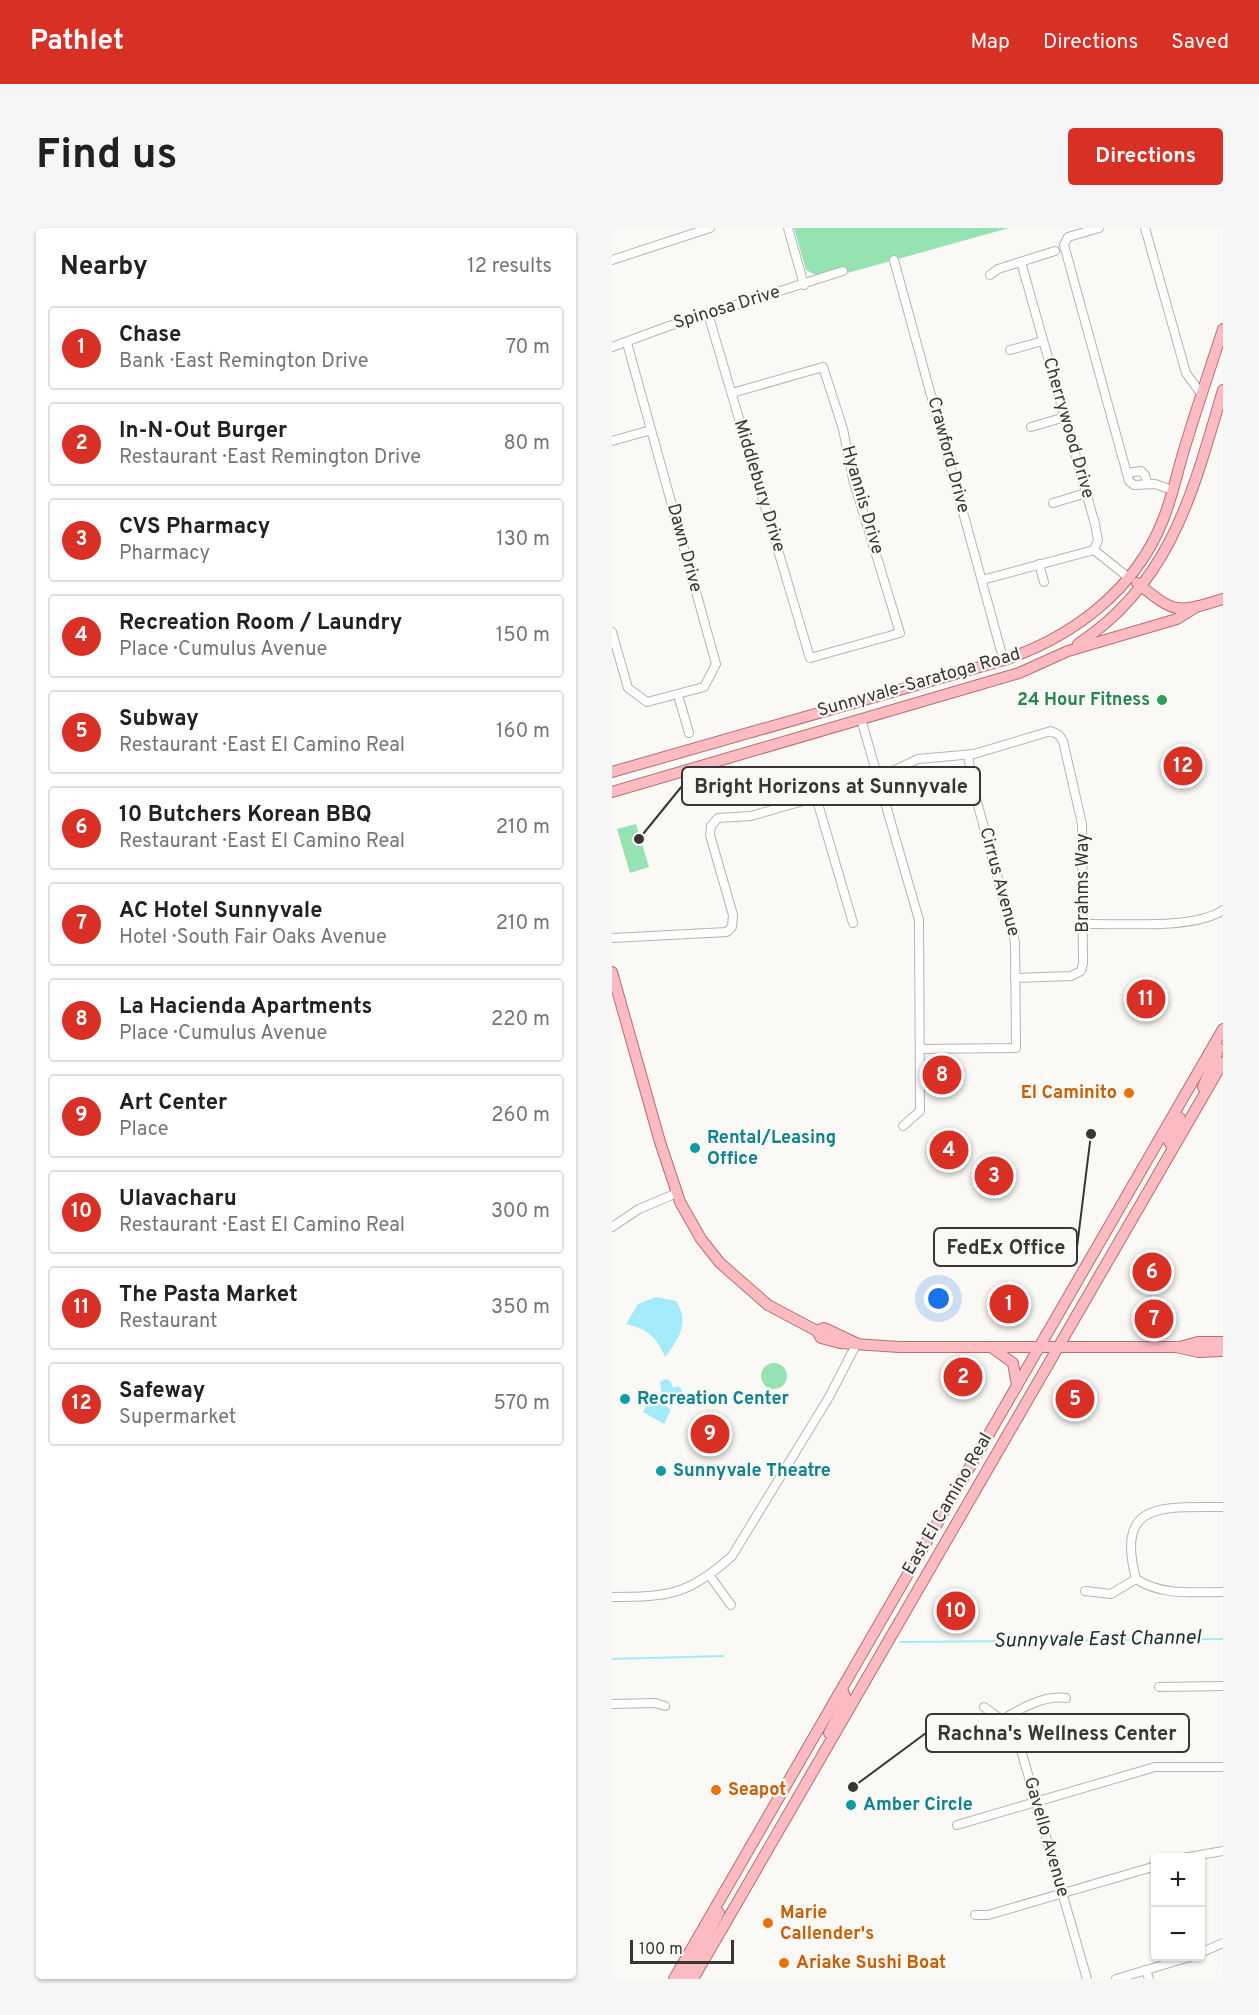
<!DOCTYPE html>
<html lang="en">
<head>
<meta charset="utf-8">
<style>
  body { margin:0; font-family:Overpass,sans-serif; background:#f6f6f6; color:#202124 }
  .controls { position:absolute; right:18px; bottom:18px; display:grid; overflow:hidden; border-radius:6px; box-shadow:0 2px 4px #0004 }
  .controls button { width:54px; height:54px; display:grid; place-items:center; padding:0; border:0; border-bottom:2px solid #e0e0e0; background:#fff; color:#202124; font:30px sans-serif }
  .scale { position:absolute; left:18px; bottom:15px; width:104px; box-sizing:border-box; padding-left:6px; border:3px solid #373635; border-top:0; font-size:16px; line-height:21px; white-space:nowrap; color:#373635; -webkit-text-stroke:4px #fbf9f6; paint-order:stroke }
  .you { position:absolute; left:327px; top:1071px; width:21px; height:21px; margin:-15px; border:4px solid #fff; border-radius:50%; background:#1a73e8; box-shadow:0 0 0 9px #1a73e833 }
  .badge { display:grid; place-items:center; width:39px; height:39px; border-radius:50%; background:#d93025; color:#fff; font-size:20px; font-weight:700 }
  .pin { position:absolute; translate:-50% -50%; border:3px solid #fff; box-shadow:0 2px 6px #0006 }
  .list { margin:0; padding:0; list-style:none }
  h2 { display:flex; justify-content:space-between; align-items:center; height:78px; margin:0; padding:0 24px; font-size:26px }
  h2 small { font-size:20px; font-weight:400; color:#757577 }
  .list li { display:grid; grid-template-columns:39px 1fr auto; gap:18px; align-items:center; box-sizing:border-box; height:84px; margin:0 12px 12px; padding:0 12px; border:2px solid #e0e0e0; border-radius:6px }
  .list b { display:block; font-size:22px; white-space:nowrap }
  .list p { margin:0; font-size:20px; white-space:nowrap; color:#757577 }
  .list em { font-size:20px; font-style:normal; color:#757577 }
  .map { position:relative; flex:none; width:611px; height:1751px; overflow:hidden; border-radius:6px }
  header { display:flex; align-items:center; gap:36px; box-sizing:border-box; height:84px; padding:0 30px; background:#d93025; color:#fff }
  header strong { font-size:28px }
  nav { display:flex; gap:33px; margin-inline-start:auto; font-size:21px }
  .intro { display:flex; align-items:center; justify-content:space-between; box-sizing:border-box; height:144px; padding:0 36px }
  h1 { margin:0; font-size:42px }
  .button { padding:15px 27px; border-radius:6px; background:#d93025; color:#fff; font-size:21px; font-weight:700 }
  main { display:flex; gap:36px; padding:0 36px }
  aside { flex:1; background:#fff; border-radius:6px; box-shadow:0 2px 4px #0004 }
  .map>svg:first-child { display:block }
</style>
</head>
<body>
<header>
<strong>Pathlet</strong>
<nav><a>Map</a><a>Directions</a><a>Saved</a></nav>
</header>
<div class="intro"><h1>Find us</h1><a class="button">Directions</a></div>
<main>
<aside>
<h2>Nearby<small>12 results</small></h2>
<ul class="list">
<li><span class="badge">1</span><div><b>Chase</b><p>Bank · East Remington Drive</p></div><em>70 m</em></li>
<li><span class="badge">2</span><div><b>In-N-Out Burger</b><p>Restaurant · East Remington Drive</p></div><em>80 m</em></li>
<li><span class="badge">3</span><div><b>CVS Pharmacy</b><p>Pharmacy</p></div><em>130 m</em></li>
<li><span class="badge">4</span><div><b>Recreation Room / Laundry</b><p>Place · Cumulus Avenue</p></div><em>150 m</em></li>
<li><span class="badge">5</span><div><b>Subway</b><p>Restaurant · East El Camino Real</p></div><em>160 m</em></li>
<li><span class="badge">6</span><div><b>10 Butchers Korean BBQ</b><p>Restaurant · East El Camino Real</p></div><em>210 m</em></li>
<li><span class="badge">7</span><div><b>AC Hotel Sunnyvale</b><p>Hotel · South Fair Oaks Avenue</p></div><em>210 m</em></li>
<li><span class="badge">8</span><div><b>La Hacienda Apartments</b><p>Place · Cumulus Avenue</p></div><em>220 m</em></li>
<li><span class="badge">9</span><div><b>Art Center</b><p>Place</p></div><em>260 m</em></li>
<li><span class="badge">10</span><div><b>Ulavacharu</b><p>Restaurant · East El Camino Real</p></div><em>300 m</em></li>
<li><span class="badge">11</span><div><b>The Pasta Market</b><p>Restaurant</p></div><em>350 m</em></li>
<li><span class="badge">12</span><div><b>Safeway</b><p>Supermarket</p></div><em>570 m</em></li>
</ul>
</aside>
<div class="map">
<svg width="611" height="1751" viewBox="0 0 611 1751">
  <rect width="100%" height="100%" fill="#fbf9f6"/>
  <g fill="#95e3b3">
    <path d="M182,0H397L232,46L229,39L204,47L194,42Z"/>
    <path d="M24,596L37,639L18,645L5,601Z"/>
    <circle cx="162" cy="1148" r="13"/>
  </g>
  <g fill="#a3eafb">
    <path d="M44,1069L64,1073C78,1094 67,1111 53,1129C45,1109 35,1101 14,1096L26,1076Z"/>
    <path d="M54,1151L59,1154L61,1160L66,1158L70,1162L69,1168L53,1177L59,1182L52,1196L31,1184L39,1169L48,1174L50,1170L48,1154Z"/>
  </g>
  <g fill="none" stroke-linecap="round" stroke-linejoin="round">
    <g stroke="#a3eafb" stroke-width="2">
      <path d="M288,1414L611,1411"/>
      <path d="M0,1431L111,1428"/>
    </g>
    <g stroke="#b7b4b1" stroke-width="10">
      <g id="minor">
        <path d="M176,0L192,57"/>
        <path d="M487,0L456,9L452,17L517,253L522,257L543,256L560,262"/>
        <path d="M533,0L574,145L590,167"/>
        <path d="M0,32L98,0"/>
        <path d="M282,32L389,423"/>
        <path d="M409,34L483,296L486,312L482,322"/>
        <path d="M378,47L386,41L443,23"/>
        <path d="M96,86L198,430L288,405L241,251L231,201L211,139L120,165"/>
        <path d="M0,119L54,99L231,43"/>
        <path d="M398,122L431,113"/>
        <path d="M419,199L453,189"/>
        <path d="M0,213L39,202"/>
        <path d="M515,245L529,243L533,247L535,255"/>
        <path d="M441,275L474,265"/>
        <path d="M482,322L517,350"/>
        <path d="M427,336L432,354"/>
        <path d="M370,352L482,322"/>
        <path d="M0,404L16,460L35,474L92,459L104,436L15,115"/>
        <path d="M66,467L77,505"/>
        <path d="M249,491L307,692L308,883L291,898"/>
        <path d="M204,569L241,695"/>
        <path d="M471,696C507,695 582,702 611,682"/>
        <path d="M0,710L115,704L120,699L121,687L98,607L99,598L106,590L139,588L257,554L306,531L362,526L439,503L447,507L451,513L470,596L471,736L469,743L459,748L403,750"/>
        <path d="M309,821L404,820L403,714L361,559L356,527"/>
        <path d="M0,999L27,981L65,965"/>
        <path d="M98,1348L119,1377"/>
        <path d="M524,1351C503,1271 552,1280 611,1279"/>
        <path d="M524,1351C550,1368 581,1364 611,1364"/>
        <path d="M473,1363L499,1366L524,1351"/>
        <path d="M0,1369C56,1369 77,1367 120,1328L217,1169L245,1115"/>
        <path d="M547,1459L611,1458"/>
        <path d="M0,1476L43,1475L53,1478"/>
        <path d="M372,1479L390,1492L409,1522L475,1751"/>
        <path d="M390,1492C409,1480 432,1467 454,1470"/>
        <path d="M345,1597L543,1539H611"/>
        <path d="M571,1630L611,1623"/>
        <path d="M363,1687H376L544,1638"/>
        <path d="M588,1725L611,1715"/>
        <path d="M534,1742L537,1751"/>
        <path d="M504,1751L581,1728"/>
      </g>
    </g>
    <g stroke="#b66f75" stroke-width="12">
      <g id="major">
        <path d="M525,355C563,385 563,386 611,371"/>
        <path d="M466,416C560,354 581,263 611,162"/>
        <path d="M0,544L392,432C461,409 524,361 551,292C560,270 565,245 572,222C584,182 598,141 611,101"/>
        <path d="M0,564L407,445L456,423L565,391L586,378"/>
        <path d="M0,744L48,914L68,974L89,1011L108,1035L156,1077L205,1103L209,1110L228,1115L287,1119H564L586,1124L611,1123"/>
        <path d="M591,859L607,820L603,816"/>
        <path d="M561,920L556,912L568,890"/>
        <path d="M205,1103L212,1100L244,1115"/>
        <path d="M379,1119L401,1135L405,1158"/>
        <path d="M568,1119L586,1114H611"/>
        <path d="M217,1505L234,1471L230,1461"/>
        <path d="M62,1751L611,801"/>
        <path d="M72,1751L107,1685"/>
        <path d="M81,1751L611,834"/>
      </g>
    </g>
    <use href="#minor" stroke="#fff" stroke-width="8"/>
    <use href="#major" stroke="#fcbbc1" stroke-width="10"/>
  </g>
  <circle fill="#2e9e5b" stroke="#fbf9f6" stroke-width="2" cx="550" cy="472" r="6"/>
  <g fill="#e8710a" stroke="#fbf9f6" stroke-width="2">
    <circle cx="517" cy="865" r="6"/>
    <circle cx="104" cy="1562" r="6"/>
    <circle cx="156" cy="1695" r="6"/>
    <circle cx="172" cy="1735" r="6"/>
  </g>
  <g fill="#0f9aa8" stroke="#fbf9f6" stroke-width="2">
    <circle cx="83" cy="920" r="6"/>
    <circle cx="13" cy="1171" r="6"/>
    <circle cx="49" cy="1243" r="6"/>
    <circle cx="239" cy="1577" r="6"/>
  </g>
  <g text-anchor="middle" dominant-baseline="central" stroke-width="4.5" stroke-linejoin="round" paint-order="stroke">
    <g font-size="18" fill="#373635" stroke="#fbf9f6">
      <text transform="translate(115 80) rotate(-17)">Spinosa Drive</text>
      <text transform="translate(456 200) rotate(74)">Cherrywood Drive</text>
      <text transform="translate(336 227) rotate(75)">Crawford Drive</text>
      <text transform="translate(147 258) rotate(73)">Middlebury Drive</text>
      <text transform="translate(250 272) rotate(74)">Hyannis Drive</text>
      <text transform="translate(72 320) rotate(75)">Dawn Drive</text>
      <text transform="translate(307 455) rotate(-16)">Sunnyvale-Saratoga Road</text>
      <text transform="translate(387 654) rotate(75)">Cirrus Avenue</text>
      <text transform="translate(471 655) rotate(-90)">Brahms Way</text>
      <text transform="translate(336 1276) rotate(-60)">East El Camino Real</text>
      <text transform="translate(434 1609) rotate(74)">Gavello Avenue</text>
    </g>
    <g font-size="18" font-weight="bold" fill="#27864d" stroke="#fbf9f6" text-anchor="end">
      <text x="538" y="472">24 Hour Fitness</text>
    </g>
    <g font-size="18" font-weight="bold" fill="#c56008" stroke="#fbf9f6" text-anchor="start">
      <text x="505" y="865" text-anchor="end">El Caminito</text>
      <text x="116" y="1562">Seapot</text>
      <text x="168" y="1685">Marie<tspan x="168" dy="21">Callender's</tspan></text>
      <text x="184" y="1735">Ariake Sushi Boat</text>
    </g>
    <g font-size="18" font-weight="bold" fill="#0d838f" stroke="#fbf9f6" text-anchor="start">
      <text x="95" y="910">Rental/Leasing<tspan x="95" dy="21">Office</tspan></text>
      <text x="25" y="1171">Recreation Center</text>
      <text x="61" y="1243">Sunnyvale Theatre</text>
      <text x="251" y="1577">Amber Circle</text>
    </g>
    <g font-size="20" font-style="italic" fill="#162d32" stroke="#fbf9f6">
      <text transform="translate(485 1412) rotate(-1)">Sunnyvale East Channel</text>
    </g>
  </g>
  <path fill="none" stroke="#373635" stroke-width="2" d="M27 611L70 558M479 906L465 1019M241 1559L314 1505"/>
  <g fill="#373635" stroke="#fbf9f6" stroke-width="2">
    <circle cx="27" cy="611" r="6"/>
    <circle cx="479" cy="906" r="6"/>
    <circle cx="241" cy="1559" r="6"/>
  </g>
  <g fill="#fbf9f6" stroke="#373635" stroke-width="2">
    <rect x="70" y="539" width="298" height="38" rx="6"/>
    <rect x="322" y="1000" width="143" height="38" rx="6"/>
    <rect x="314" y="1486" width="263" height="38" rx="6"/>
  </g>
  <g font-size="20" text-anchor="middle" font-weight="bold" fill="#373635">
    <text x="219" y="565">Bright Horizons at Sunnyvale</text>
    <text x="394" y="1026">FedEx Office</text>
    <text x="445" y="1512">Rachna's Wellness Center</text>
  </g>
</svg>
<div class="controls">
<button>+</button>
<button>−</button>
</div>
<div class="scale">100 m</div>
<div class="you"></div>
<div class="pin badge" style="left:397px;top:1076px">1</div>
<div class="pin badge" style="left:351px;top:1149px">2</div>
<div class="pin badge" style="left:382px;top:948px">3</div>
<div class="pin badge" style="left:337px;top:922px">4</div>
<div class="pin badge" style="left:463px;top:1171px">5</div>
<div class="pin badge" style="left:540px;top:1044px">6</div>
<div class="pin badge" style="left:542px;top:1091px">7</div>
<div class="pin badge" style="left:330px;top:847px">8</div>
<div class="pin badge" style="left:98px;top:1206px">9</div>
<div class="pin badge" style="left:344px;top:1383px">10</div>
<div class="pin badge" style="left:534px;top:771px">11</div>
<div class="pin badge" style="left:571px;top:538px">12</div>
</div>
</main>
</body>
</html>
